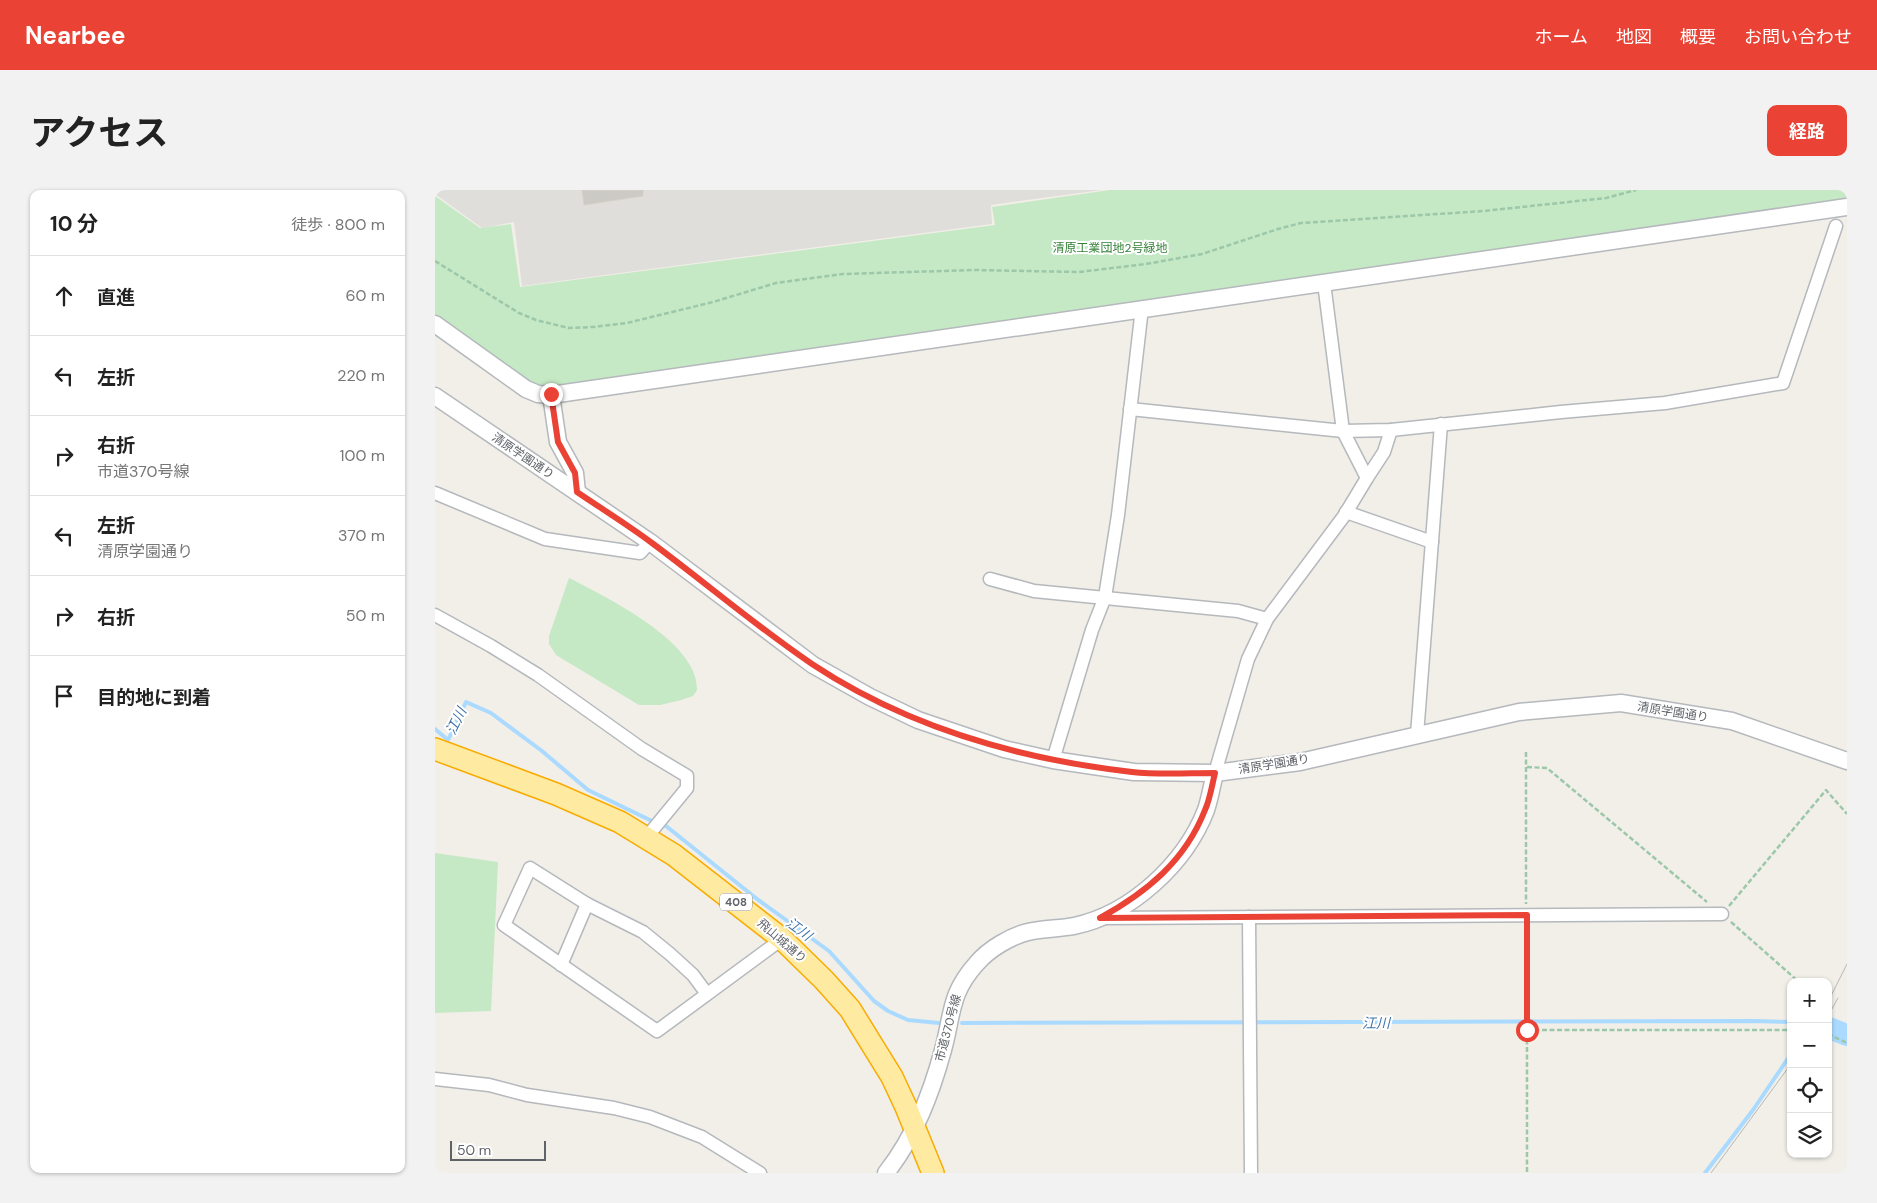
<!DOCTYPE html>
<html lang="ja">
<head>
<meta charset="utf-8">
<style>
  body { margin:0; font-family:"DM Sans","Noto Sans JP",sans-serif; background:#f2f2f2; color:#222 }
  .controls { position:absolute; right:15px; bottom:15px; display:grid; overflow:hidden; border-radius:10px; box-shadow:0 1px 4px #0004 }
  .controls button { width:45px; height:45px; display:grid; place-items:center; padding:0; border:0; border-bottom:1px solid #e0e0e0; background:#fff; color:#222; font:25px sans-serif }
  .scale { position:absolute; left:15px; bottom:12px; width:96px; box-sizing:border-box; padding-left:5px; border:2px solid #5f6368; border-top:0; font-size:14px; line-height:18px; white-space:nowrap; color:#5f6368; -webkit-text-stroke:4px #fff; paint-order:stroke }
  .stop { position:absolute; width:15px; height:15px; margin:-11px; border:4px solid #ea4335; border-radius:50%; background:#fff }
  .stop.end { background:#ea4335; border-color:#fff; box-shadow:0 1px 5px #0008 }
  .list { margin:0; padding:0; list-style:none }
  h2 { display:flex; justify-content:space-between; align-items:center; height:65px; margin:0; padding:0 20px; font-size:21px }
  h2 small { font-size:16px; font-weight:400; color:#767676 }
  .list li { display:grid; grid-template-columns:32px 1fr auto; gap:15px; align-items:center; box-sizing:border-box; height:80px; padding:0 20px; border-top:1px solid #e0e0e0 }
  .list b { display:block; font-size:19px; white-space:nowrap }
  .list p { margin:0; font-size:16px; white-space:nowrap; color:#767676 }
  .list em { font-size:16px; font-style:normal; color:#767676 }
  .icon { flex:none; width:28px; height:28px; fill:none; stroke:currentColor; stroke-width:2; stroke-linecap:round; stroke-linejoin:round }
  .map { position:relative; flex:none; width:1412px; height:983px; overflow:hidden; border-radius:10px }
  header { display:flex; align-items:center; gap:30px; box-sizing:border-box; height:70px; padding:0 25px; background:#ea4335; color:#fff }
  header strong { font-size:24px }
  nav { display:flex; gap:28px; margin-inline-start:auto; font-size:18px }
  .intro { display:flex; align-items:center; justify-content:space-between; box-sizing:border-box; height:120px; padding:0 30px }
  h1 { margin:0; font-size:35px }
  .button { padding:12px 22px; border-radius:10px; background:#ea4335; color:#fff; font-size:18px; font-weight:700 }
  main { display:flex; gap:30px; padding:0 30px }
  aside { flex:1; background:#fff; border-radius:10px; box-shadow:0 1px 4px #0004 }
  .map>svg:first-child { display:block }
</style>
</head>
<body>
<header>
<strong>Nearbee</strong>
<nav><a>ホーム</a><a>地図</a><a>概要</a><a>お問い合わせ</a></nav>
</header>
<div class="intro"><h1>アクセス</h1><a class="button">経路</a></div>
<main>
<aside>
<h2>10 分<small>徒歩 · 800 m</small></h2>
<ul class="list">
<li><svg class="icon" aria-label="ahead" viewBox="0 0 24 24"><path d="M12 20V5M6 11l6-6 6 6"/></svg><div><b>直進</b></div><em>60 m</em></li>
<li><svg class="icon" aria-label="left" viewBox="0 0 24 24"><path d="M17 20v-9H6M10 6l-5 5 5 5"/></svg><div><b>左折</b></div><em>220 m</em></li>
<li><svg class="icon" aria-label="right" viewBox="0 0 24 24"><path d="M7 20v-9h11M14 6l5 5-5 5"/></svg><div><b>右折</b><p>市道370号線</p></div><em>100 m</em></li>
<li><svg class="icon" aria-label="left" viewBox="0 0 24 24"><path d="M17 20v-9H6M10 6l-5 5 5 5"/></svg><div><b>左折</b><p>清原学園通り</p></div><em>370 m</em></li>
<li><svg class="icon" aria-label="right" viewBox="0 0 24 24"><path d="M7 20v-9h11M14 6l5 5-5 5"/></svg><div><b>右折</b></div><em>50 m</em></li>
<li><svg class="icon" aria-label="arrive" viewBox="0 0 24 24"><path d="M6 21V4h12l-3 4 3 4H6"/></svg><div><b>目的地に到着</b></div></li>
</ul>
</aside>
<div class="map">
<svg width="1412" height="983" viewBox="0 0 1412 983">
  <rect width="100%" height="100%" fill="#f1efe8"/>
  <path fill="#e0deda" d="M0,0H667L556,15L557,34L87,96L79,32L47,38L0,4Z"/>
  <g fill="#c5e8c5">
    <path d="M675,0H1412L1411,10L113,198L92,190L0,124V6L45,38L76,34L85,97L560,35L557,17Z"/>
    <path d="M134,388C171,407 264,452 262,500L258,506L246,510L225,515H204L121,465L114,454V446Z"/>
    <path d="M0,663L63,672L56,821L0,823Z"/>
  </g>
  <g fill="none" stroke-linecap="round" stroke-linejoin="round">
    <g stroke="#aadaff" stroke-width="4">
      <path d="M0,539L13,550L31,512L56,523L107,561L153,600L219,632"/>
      <path d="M225,635L231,636L322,709L394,761L439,811L453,821L473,830L504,833"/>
      <path d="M527,833L1321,831L1356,832"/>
      <path d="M1270,983L1318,920L1356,864"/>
    </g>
    <path stroke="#aadaff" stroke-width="22" d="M1394,838L1412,845"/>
  </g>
  <path fill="#cccac5" stroke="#d6d1c6" d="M147,0H208V6L149,15Z"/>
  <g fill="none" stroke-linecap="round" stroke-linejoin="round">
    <g stroke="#b5b8bc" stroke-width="15">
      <g id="minor">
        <path d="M695,219L908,241L956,240L1126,222L1230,213L1348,193L1401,36"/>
        <path d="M932,288L949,262L956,240"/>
        <path d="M0,303L110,349L205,363L215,352"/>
        <path d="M911,322L997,352"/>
        <path d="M555,389L599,401L803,421L832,429"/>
        <path d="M0,425L56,456L103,485L207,559L252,586V598L211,648"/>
        <path d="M982,545L1006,234"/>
        <path d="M618,570L657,440L670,407L683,325L707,118"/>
        <path d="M780,583L813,469L832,429L909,326L932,288L908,241L889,93"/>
        <path d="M814,727L816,983"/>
        <path d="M668,728L1287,724"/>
        <path d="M126,775L152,714"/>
        <path d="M272,804L258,785L235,764L208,742L152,714L95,678L69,735L222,841L347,749"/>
        <path d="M0,889L54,895L92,905L179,918L215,927L267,947L325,983"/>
      </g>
    </g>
    <g stroke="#b5b8bc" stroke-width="19">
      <g id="tertiary">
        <path d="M0,134L91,199L103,204L116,205L123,252L140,283L142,302"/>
        <path d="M116,205L1412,17"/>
        <path d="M0,206L215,352L378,475L435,507L483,530L569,559L618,570L699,582L780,583L865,572L1084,522L1186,513L1297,531L1412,571"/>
        <path d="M451,983C480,946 496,904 508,860C518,824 514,804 542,773C554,759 576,746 593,742C608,738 624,739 639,736C696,724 750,674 771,620C775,608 777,595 780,583"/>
      </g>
    </g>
    <g stroke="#f9ab00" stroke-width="24">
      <path id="trunk" d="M0,559L121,604L185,632L239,665L347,749L389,790L415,819L457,887L471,917L498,983"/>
    </g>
    <g stroke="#9cc7a9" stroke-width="2.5" stroke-dasharray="5 2.5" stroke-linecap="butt">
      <path d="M0,71L84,123L101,130L134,138L158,137L192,133L278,112L341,93L408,84L540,80L644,82L711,74L767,64L843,39L866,33L1049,21L1171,8L1201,0"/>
      <path d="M1091,562V714"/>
      <path d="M1092,577L1112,578L1272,712"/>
      <path d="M1294,716L1391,600L1412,624"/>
      <path d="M1296,732L1364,792"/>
      <path d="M1092,737V983"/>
      <path d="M1092,840H1356"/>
      <path d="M1393,844L1412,853"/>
    </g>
    <use href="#minor" stroke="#fff" stroke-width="12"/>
    <use href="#tertiary" stroke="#fff" stroke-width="16"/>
    <use href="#trunk" stroke="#feeaa1" stroke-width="21"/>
    <g stroke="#b6b7b8" stroke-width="1">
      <path d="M1393,812L1412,774"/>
      <path d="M1393,826L1403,808"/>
      <path d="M1276,983L1356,874"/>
    </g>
  </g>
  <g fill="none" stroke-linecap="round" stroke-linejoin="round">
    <path stroke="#ea4335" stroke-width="6" d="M116,204L123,252L140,283L142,302C167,319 193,335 217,353C271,393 322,437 377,474C472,537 584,569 697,582C724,585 753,583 780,583C777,595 775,609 770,620C750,671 712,702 665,728L1092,725V840"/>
  </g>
  <g text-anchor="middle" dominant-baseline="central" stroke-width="4" stroke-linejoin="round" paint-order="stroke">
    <rect fill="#fff" stroke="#8f9295" stroke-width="1" x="285" y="703.5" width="32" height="17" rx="4"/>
    <g font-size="11" font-weight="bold" fill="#5f6368">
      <text x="301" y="712">408</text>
    </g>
    <g font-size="12" fill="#348238" stroke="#fff">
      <text x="675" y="58">清原工業団地2号緑地</text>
    </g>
    <g font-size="12" fill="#5f6368" stroke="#fff">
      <text transform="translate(88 266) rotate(34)">清原学園通り</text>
      <text transform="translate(1238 522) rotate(9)">清原学園通り</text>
      <text transform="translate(839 574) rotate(-9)">清原学園通り</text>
      <text transform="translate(347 751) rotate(41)">飛山城通り</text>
      <text transform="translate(513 838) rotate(-75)">市道370号線</text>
    </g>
    <g font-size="14" font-style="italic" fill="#4174aa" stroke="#fff">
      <text transform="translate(21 531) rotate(-64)">江川</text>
      <text transform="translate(364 739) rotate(36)">江川</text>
      <text x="941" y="833">江川</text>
    </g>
  </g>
</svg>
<div class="controls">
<button>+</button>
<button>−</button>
<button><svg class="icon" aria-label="locate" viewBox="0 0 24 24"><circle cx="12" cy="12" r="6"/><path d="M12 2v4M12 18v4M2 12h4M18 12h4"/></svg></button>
<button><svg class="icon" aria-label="layers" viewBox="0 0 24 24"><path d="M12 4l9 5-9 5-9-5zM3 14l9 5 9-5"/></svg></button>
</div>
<div class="scale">50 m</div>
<div class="stop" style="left:1092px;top:840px"></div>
<div class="stop end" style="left:116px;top:204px"></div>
</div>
</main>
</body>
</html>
